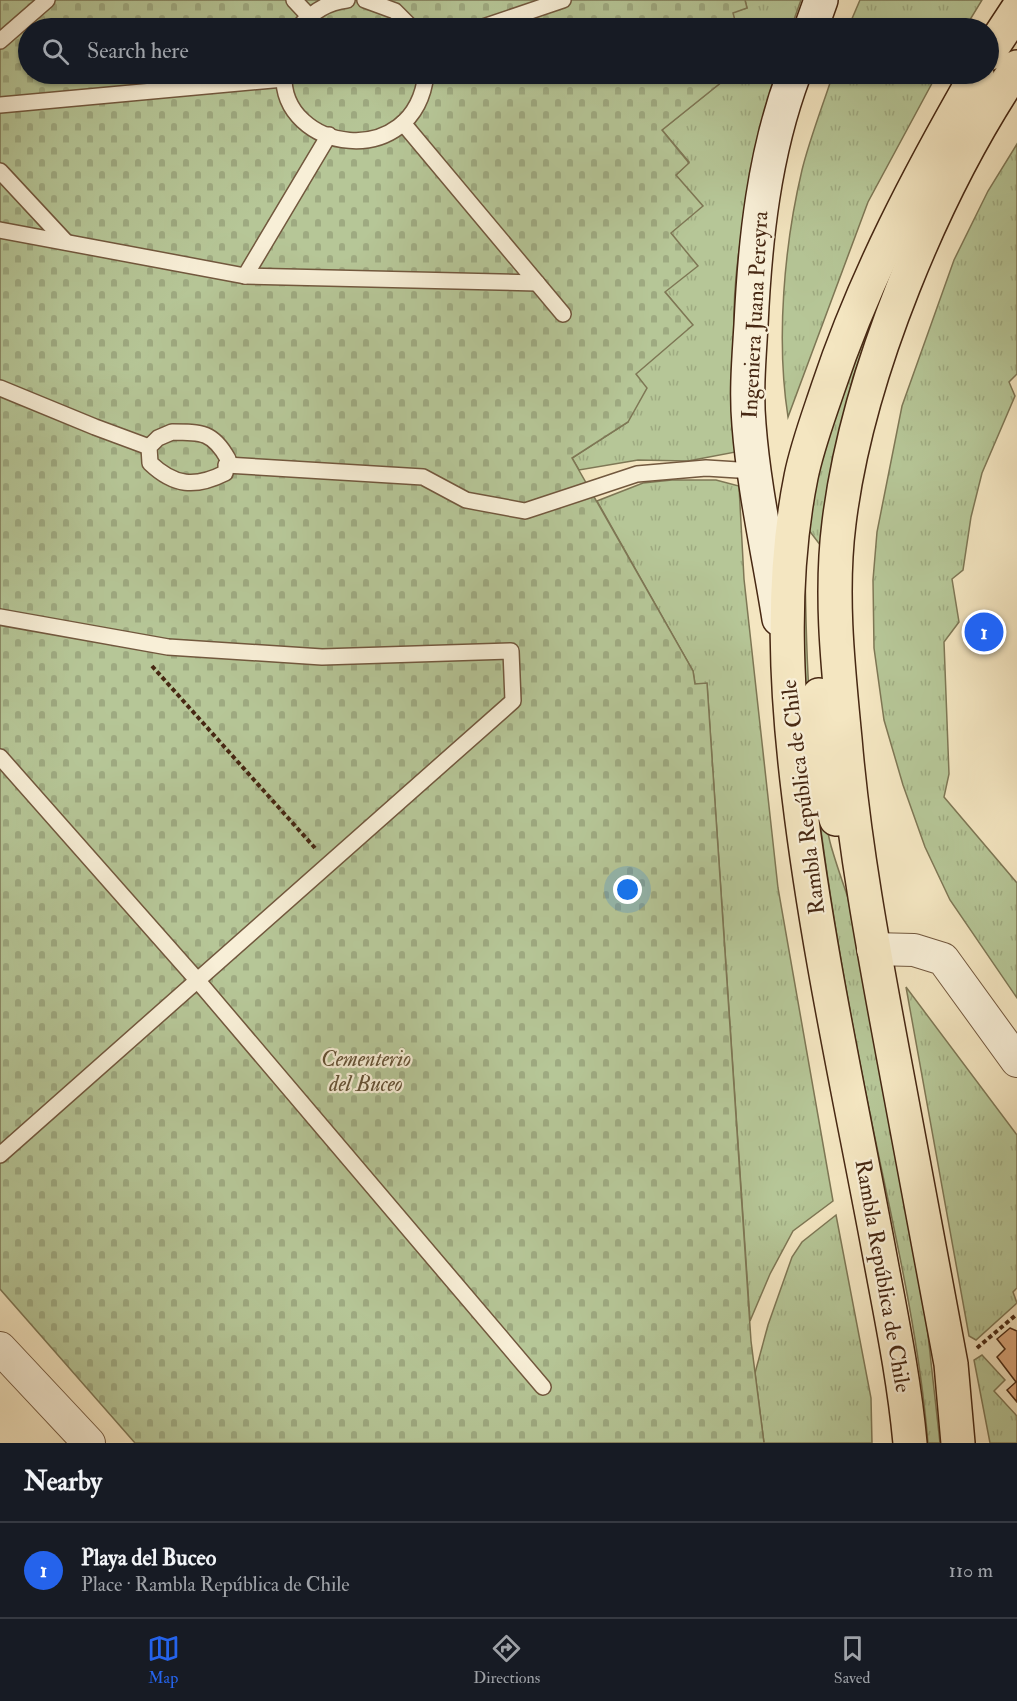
<!DOCTYPE html>
<html lang="en">
<head>
<meta charset="utf-8">
<style>
  body { margin:0; font-family:"IM FELL Double Pica",serif; background:#20242c; color:#f1f3f6 }
  .you { position:absolute; left:628px; top:890px; width:21px; height:21px; margin:-15px; border:4px solid #fff; border-radius:50%; background:#1a73e8; box-shadow:0 0 0 9px #1a73e833 }
  .badge { display:grid; place-items:center; width:39px; height:39px; border-radius:50%; background:#2563eb; color:#fff; font-size:20px; font-weight:700 }
  .pin { position:absolute; translate:-50% -50%; border:3px solid #fff; box-shadow:0 2px 6px #0006 }
  .list { margin:0; padding:0; list-style:none }
  h2 { display:flex; justify-content:space-between; align-items:center; height:78px; margin:0; padding:0 24px; font-size:26px }
  h2 small { font-size:20px; font-weight:400; color:#9ea1a6 }
  .list li { display:grid; grid-template-columns:39px 1fr auto; gap:18px; align-items:center; box-sizing:border-box; height:96px; padding:0 24px; border-top:2px solid #363941 }
  .list b { display:block; font-size:22px; white-space:nowrap }
  .list p { margin:0; font-size:20px; white-space:nowrap; color:#9ea1a6 }
  .list em { font-size:20px; font-style:normal; color:#9ea1a6 }
  .icon { flex:none; width:33px; height:33px; fill:none; stroke:currentColor; stroke-width:2; stroke-linecap:round; stroke-linejoin:round }
  .map { position:relative; flex:none; width:1017px; height:1443px; overflow:hidden }
  .search { position:absolute; background:#171b24; box-shadow:0 2px 4px #0004; left:18px; right:18px; top:18px; height:66px; display:flex; align-items:center; gap:15px; box-sizing:border-box; padding:0 21px; border-radius:33px; color:#9ea1a6; font-size:22px }
  .sheet { height:174px; background:#171b24 }
  nav { display:flex; justify-content:space-around; align-items:center; box-sizing:border-box; height:84px; border-top:2px solid #363941; background:#171b24; font-size:16px; color:#9ea1a6 }
  nav a { display:grid; justify-items:center; gap:3px }
  nav .on { color:#2563eb }
  .map>svg:first-child { display:block }
</style>
</head>
<body>
<div class="map">
<svg width="1017" height="1443" viewBox="0 0 1017 1443">
  <defs>
    <pattern id="grass-tufts" width="24" height="20" patternUnits="userSpaceOnUse" patternTransform="scale(1.5)"><rect width="24" height="20" fill="#b6c697"/><path d="M3 7l-1-3M5 7V3M7 7l1-3M15 17l-1-3M17 17v-4M19 17l1-3" fill="none" stroke="#9eaa81"/></pattern>
    <pattern id="cemetery-stones" width="16" height="16" patternUnits="userSpaceOnUse" patternTransform="scale(1.5)"><rect width="16" height="16" fill="#b6c697"/><path d="M2 7V4a2 2 0 0 1 4 0v3zM10 15v-3a2 2 0 0 1 4 0v3z" fill="#9eaa81"/></pattern>
  </defs>
  <rect width="100%" height="100%" fill="#f4e6c1"/>
  <filter id="stains"><feTurbulence type="fractalNoise" baseFrequency=".00333" numOctaves="4"/><feColorMatrix values="0 0 0 0 .2 0 0 0 0 .09 0 0 0 0 .02 0 0 0 .5 -.17"/></filter>
  <radialGradient id="worn" r=".72"><stop offset=".6" stop-color="#630" stop-opacity="0"/><stop offset="1" stop-color="#630" stop-opacity=".3"/></radialGradient>
  <g fill="url(#grass-tufts)" stroke="#7e7755" stroke-width="1.5">
    <path d="M745,0H801L791,28H737L732,12L747,8Z"/>
    <path d="M860,0H982L965,28H848Z"/>
    <path d="M717,74H776C760,135 746,195 738,258C730,322 734,387 741,451L688,461L638,460L579,470L572,458L628,422L635,374L692,325L665,292L676,175L689,162L662,130L723,81Z"/>
    <path d="M833,74H937L868,202L788,417C776,340 784,246 802,170C810,138 823,105 833,74Z"/>
    <path d="M1017,144V374L1009,382L1015,396L982,473L971,517L963,570L952,579L959,622L944,642L949,774L944,797L1017,883V998L950,900L925,847L903,785L884,720L874,648L873,580L877,532L902,406L954,260L988,191Z"/>
    <path d="M907,231L853,377L828,483L821,546L808,529L816,480L832,419Z"/>
    <path d="M672,480H716L739,486L744,579L778,888L833,1201L793,1231L770,1274L750,1321L707,684H695L693,671L597,501L643,483Z"/>
    <path d="M805,561C806,653 808,751 830,842C835,861 842,880 848,898L927,1326L940,1443H928C920,1348 900,1255 880,1162C854,1039 831,916 816,791C807,716 797,636 805,561Z"/>
    <path d="M906,987L1017,1135V1288L1013,1292L1017,1303L976,1340L969,1336Z"/>
    <path d="M836,1215L871,1398L872,1443H764L755,1373L768,1325L792,1257L802,1242Z"/>
    <path d="M982,1355L1005,1380L994,1391L1017,1416V1443H990L974,1360Z"/>
  </g>
  <path fill="url(#cemetery-stones)" stroke="#7e7755" stroke-width="1.5" d="M0,0H745L747,8L733,13L737,28H28V74H717L723,81L662,130L689,163L676,175L703,206L671,233L698,266L665,292L693,325L636,374L647,388L628,422L572,458L693,671L695,684L707,683L751,1341L764,1443H135L0,1289Z"/>
  <path fill="#dfaa7f" stroke="#472813" stroke-width="1.5" d="M1010,1328L1017,1331V1402L1007,1390L1016,1382L997,1357L1005,1349L997,1339Z"/>
  <g fill="none" stroke-linecap="round" stroke-linejoin="round">
    <g stroke="#72583e" stroke-width="18">
      <g id="service">
        <path d="M294,0L309,16"/>
        <path d="M365,0L395,11L412,28"/>
        <path d="M298,28C311,13 327,2 347,0"/>
        <path d="M480,28L563,0"/>
        <path d="M0,41L47,0"/>
        <path d="M284,74C280,152 415,173 426,74"/>
        <path d="M0,105L284,79"/>
        <path d="M403,123L563,314"/>
        <path d="M0,171L66,242"/>
        <path d="M0,230L245,276L537,283"/>
        <path d="M245,276L329,135"/>
        <path d="M0,388L95,427L149,447"/>
        <path d="M172,432C202,432 213,432 228,459L225,473C195,488 174,486 150,463L149,447L158,438Z"/>
        <path d="M226,465L423,477L466,500L525,511L637,474L706,468L754,471"/>
        <path d="M0,617L168,647L322,657L511,651L513,701L0,1155"/>
        <path d="M0,757L198,981L543,1387"/>
      </g>
    </g>
    <g stroke="#72583e" stroke-width="34">
      <g id="minor">
        <path d="M873,949L914,950L943,959L1017,1061"/>
        <path d="M0,1348L89,1443"/>
      </g>
    </g>
    <g stroke="#472813" stroke-width="36">
      <g id="secondary">
        <path d="M811,28L821,0"/>
        <path d="M779,619C769,555 754,490 749,425C746,392 749,358 751,325C755,240 764,154 794,74"/>
      </g>
    </g>
    <g stroke="#472813" stroke-width="36">
      <g id="primary">
        <path d="M988,54L1017,10"/>
        <path d="M819,695L823,768L836,819"/>
        <path d="M910,1443C904,1377 890,1311 878,1246C850,1097 817,947 799,797C786,692 780,581 801,477C807,447 818,418 828,388C865,277 919,175 977,74"/>
        <path d="M958,1443L951,1364C932,1262 913,1160 894,1059C874,952 854,846 845,739C838,667 830,594 839,523C857,376 934,190 1017,67"/>
      </g>
    </g>
    <g stroke="#472813" stroke-width="4" stroke-dasharray="4.5 3" stroke-linecap="butt">
      <path d="M152,666L315,848"/>
      <path d="M977,1348L1017,1314"/>
    </g>
    <use href="#service" stroke="#f8efd7" stroke-width="15"/>
    <use href="#minor" stroke="#f8efd7" stroke-width="32"/>
    <use href="#secondary" stroke="#f8efd7" stroke-width="33"/>
    <use href="#primary" stroke="#f4e6c1" stroke-width="33"/>
  </g>
  <g text-anchor="middle" dominant-baseline="central" stroke-width="4.5" stroke-linejoin="round" paint-order="stroke">
    <g font-size="22" fill="#472813" stroke="#f8efd7">
      <text transform="translate(755 315) rotate(-87)">Ingeniera Juana Pereyra</text>
      <text transform="translate(803 797) rotate(-97)">Rambla República de Chile</text>
      <text transform="translate(883 1276) rotate(80)">Rambla República de Chile</text>
    </g>
    <g font-size="22" font-style="italic" fill="#635034" stroke="#f8efd7">
      <text x="366" y="1059">Cementerio<tspan x="366" dy="25">del Buceo</tspan></text>
    </g>
  </g>
  <rect width="100%" height="100%" filter="url(#stains)"/>
  <rect width="100%" height="100%" fill="url(#worn)"/>
</svg>
<div class="you"></div>
<div class="pin badge" style="left:984px;top:632px">1</div>
<div class="search"><svg class="icon" aria-label="search" viewBox="0 0 24 24"><circle cx="10" cy="10" r="6"/><path d="M15 15l6 6"/></svg>Search here</div>
</div>
<section class="sheet">
<h2>Nearby<small></small></h2>
<ul class="list">
<li><span class="badge">1</span><div><b>Playa del Buceo</b><p>Place · Rambla República de Chile</p></div><em>110 m</em></li>
</ul>
</section>
<nav>
<a class="on"><svg class="icon" aria-label="map" viewBox="0 0 24 24"><path d="M3 6l6-2 6 2 6-2v14l-6 2-6-2-6 2zM9 4v14M15 6v14"/></svg>Map</a>
<a><svg class="icon" aria-label="directions" viewBox="0 0 24 24"><path d="M12 3l9 9-9 9-9-9zM9 14v-3h6M13 9l2 2-2 2"/></svg>Directions</a>
<a><svg class="icon" aria-label="saved" viewBox="0 0 24 24"><path d="M7 4h10v16l-5-4-5 4z"/></svg>Saved</a>
</nav>
</body>
</html>
